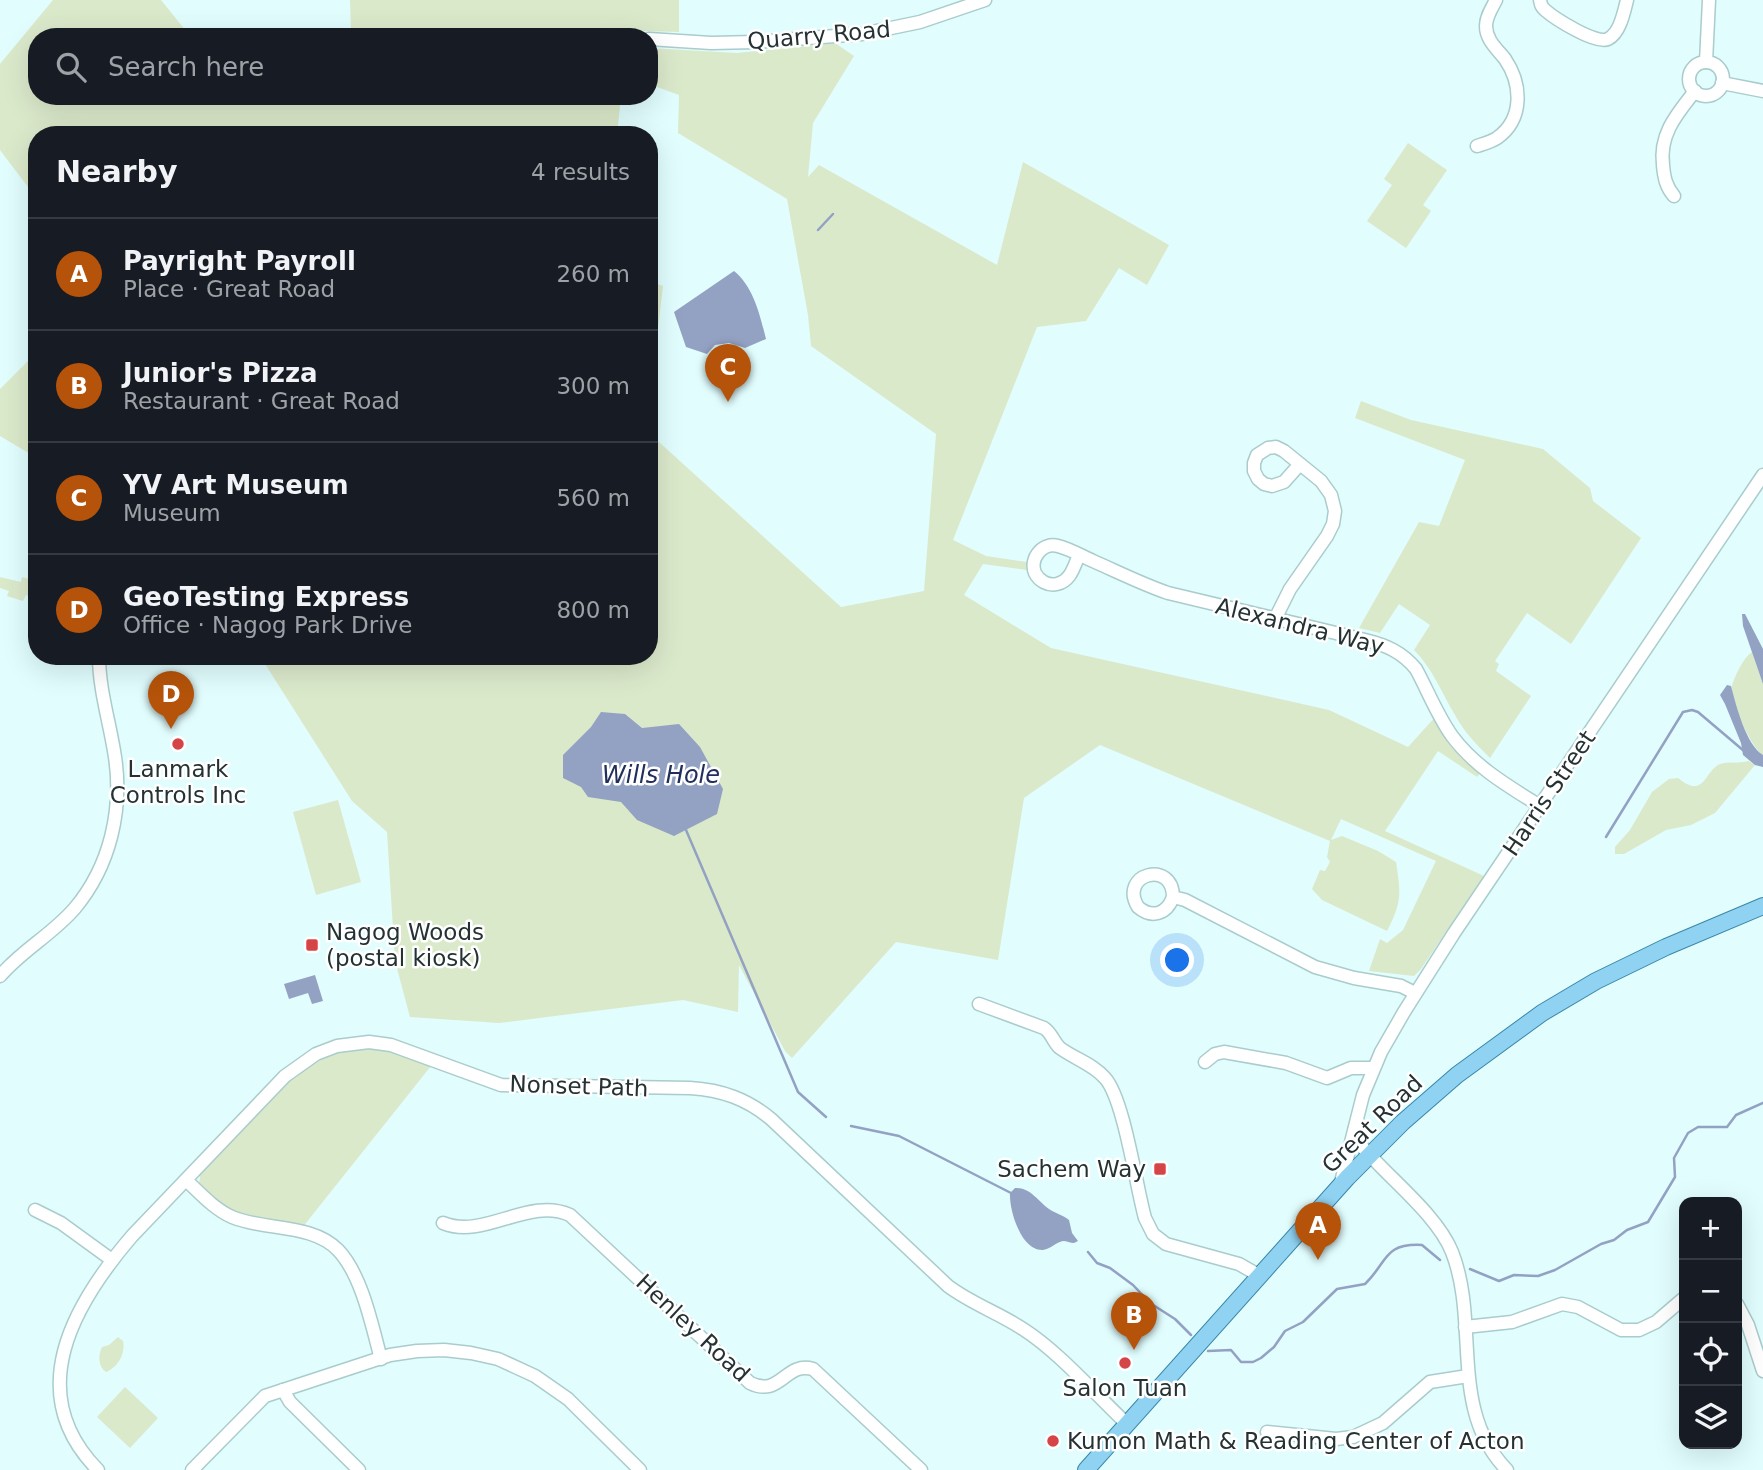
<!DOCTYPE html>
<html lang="en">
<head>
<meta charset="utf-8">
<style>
  body { margin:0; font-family:"DejaVu Sans",sans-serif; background:#242831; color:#f1f3f6 }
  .controls { position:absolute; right:21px; bottom:21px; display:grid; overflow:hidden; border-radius:14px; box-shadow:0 7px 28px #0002 }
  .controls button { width:63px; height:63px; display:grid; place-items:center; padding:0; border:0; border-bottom:2px solid #363941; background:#171b24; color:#f1f3f6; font:35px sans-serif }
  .you { position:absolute; left:1178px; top:961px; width:24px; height:24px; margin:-18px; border:5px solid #fff; border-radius:50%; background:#1a73e8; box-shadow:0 0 0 10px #1a73e833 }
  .badge { display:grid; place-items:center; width:46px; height:46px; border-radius:50%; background:#b45309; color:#fff; font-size:23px; font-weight:700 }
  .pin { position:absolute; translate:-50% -58px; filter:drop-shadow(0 2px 4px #0008) }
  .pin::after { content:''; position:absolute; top:37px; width:24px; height:21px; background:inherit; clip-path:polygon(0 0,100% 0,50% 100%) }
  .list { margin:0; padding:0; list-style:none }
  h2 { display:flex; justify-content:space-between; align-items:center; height:91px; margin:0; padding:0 28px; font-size:30px }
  h2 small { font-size:23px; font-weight:400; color:#9ea1a6 }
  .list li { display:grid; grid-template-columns:46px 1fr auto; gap:21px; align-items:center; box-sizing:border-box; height:112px; padding:0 28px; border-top:2px solid #363941 }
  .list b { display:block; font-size:26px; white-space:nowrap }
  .list p { margin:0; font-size:23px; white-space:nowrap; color:#9ea1a6 }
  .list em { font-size:23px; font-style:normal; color:#9ea1a6 }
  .icon { flex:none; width:38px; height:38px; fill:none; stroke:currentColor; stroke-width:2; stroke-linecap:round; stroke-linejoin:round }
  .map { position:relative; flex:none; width:1763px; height:1470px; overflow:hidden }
  .search { position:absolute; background:#171b24; box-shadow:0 7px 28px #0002; left:28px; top:28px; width:630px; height:77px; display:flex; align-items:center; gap:18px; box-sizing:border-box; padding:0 24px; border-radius:28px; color:#9ea1a6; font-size:26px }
  .panel { position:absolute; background:#171b24; box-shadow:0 7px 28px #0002; left:28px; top:126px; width:630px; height:539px; border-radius:28px }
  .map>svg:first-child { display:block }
</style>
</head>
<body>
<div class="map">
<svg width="1763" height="1470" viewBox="0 0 1763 1470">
  <rect width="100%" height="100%" fill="#e1fdfe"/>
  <g fill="#dbe9cb">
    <path d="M53,0H161L191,37H37V96H621L617,135H37V199L0,150V64Z"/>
    <path d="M350,0H679V32L607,30L543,37H353L351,32Z"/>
    <path d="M835,43L854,56L813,123L808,177L819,165L997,265L1023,162L1169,245L1147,285L1119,268L1086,321L1037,327L953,540L986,556L1027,562V570L983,564L964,595L1051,648L1329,710L1408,747L1437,715L1481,772L1477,777L1438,751L1385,831L1484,876L1421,969L1414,976L1369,971L1380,939L1387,943L1403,930L1436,861L1341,819L1331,840L1342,836L1378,851L1396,862C1401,894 1402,902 1387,931L1322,900L1312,889L1320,870L1325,871L1330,862L1327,857L1330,841L1100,745L1024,798L998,960L896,942L792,1058L785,1051L739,965L738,1012L683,1000L499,1023L410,1017L395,961L387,832L352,801L260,656H649V433L841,607L924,591L936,434L811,346L808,315L787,199L678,133L679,95L649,84V48L737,53Z"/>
    <path d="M1408,143L1447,170L1423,205L1431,211L1406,248L1367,221L1392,185L1384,179Z"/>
    <path d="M649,281L663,286L649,403Z"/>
    <path d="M37,352V458L0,436V389Z"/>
    <path d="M1361,401L1411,420L1543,449L1590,488L1593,501L1641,538L1571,644L1527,613L1495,661L1499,664L1496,671L1531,696L1490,758C1477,745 1464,732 1455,715C1441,692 1433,669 1414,650L1430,625L1399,604L1380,633L1359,628L1419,522L1439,526L1465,460L1355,418Z"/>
    <path d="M0,577L21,582L22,577L37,581L35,586L37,587V600L26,595L23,601L7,596L9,591L0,588Z"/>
    <path d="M1752,652L1763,684V755C1751,748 1728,698 1732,685C1736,674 1743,658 1752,652Z"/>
    <path d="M1749,761L1755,765L1715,813L1691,825L1666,830L1624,854H1615V847L1630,830L1652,792L1669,779L1678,778C1705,800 1704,771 1720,764C1728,761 1739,764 1749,761Z"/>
    <path d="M338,800L361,882L316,895L293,812Z"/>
    <path d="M373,1048L399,1053L431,1066L302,1228L234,1213L221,1205L199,1185L200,1175L296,1073L316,1060L347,1050Z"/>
    <path d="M118,1337L123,1341C126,1354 117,1368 106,1372C98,1367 98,1355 102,1347L109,1345Z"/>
    <path d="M125,1387L158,1418L130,1448L97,1417Z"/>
  </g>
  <g fill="#93a1c3">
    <path d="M734,271C754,287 760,316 766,339L745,348L729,343L715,345L707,354L686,347L674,312Z"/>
    <path d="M1742,614H1745L1763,649V684L1743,626Z"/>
    <path d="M1727,685L1731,686C1736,705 1746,745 1763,755V767L1755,765L1743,755L1741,743L1725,704L1720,695Z"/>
    <path d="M601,712L625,714L642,728L679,724L700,747L723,789L717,814L674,836L637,820L621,802L588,797L581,787L563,778V755L591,727Z"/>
    <path d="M315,975L323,1001L312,1004L308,993L289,999L284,984Z"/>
    <path d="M1015,1188C1030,1187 1038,1201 1049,1209C1055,1213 1063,1215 1069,1220L1072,1233L1078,1241L1074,1243C1070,1243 1067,1241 1063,1241C1056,1242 1051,1249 1043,1250C1021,1251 1009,1210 1010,1193Z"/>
  </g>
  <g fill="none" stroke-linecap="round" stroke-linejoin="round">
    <g stroke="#93a1c3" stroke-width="2.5">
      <path d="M818,230L833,214"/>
      <path d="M686,830L798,1092L826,1117"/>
      <path d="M1606,837L1683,712L1692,710L1698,712L1744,751"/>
      <path d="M851,1126L899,1136L1011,1193"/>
      <path d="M1088,1252L1097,1263L1110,1268L1133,1285L1150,1303L1175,1319L1191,1335"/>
      <path d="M1470,1269L1499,1281L1514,1275L1538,1276L1555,1270L1601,1244L1614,1240L1627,1230L1648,1222L1675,1177L1674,1158L1688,1133L1698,1127H1727L1736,1115L1763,1103"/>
      <path d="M1208,1351L1231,1350L1241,1362H1253L1261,1358L1274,1347L1285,1331L1303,1322L1337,1289L1365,1284C1388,1262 1383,1243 1422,1245L1440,1260"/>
    </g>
    <g stroke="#acc" stroke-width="15">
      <g id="minor">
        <path d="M1540,0C1541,5 1541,6 1545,10C1554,18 1596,45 1608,39C1620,33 1624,12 1627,0"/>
        <path d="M649,39L711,43L756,42L862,34L920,22L985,0"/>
        <path d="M1706,62L1709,0"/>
        <circle cx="1706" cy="79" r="17"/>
        <path d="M1722,83L1763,91"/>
        <path d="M1477,146C1483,144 1491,142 1497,138C1524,119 1522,84 1505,59C1497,49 1486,40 1486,26C1486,16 1492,8 1496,0"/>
        <path d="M1674,196C1666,187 1664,177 1663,165C1659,134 1677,114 1695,91"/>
        <path d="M1079,555C1074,566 1071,581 1057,584C1048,586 1039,581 1035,573C1029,558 1043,542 1058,546C1070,549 1082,556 1093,561C1118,572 1142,584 1168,593L1365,640C1386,645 1402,652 1416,669C1428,691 1437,715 1452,736C1475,767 1508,786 1540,806"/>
        <path d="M1275,619L1290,589L1327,536L1333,524L1335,511L1331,495L1321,481L1284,451L1276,447L1268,448L1257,455L1254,463V471L1258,479L1264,484L1272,486L1284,482L1300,464"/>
        <path d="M1173,897C1167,914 1152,919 1138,907C1118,874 1173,859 1173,897L1185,900L1315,967L1354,978L1401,986L1415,993"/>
        <path d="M0,976C22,950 53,934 75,908C110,866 123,810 115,757C110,723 99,690 99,656"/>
        <path d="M979,1004L1044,1028C1052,1033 1053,1042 1060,1048C1075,1059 1093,1064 1105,1078C1124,1099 1136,1186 1145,1218L1153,1234L1166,1244L1239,1264L1260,1276"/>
        <path d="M1205,1062L1215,1054L1224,1052L1286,1063L1327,1078L1351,1068H1373"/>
        <path d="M1355,1128L1359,1143C1386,1176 1437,1214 1452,1252C1480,1323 1448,1410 1507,1470"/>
        <path d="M186,1180C200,1193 214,1209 232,1217C265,1231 312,1223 338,1250C362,1275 372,1326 381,1359"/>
        <path d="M1340,1186L1363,1095L1381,1052L1404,1012L1454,933L1763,475"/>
        <path d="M35,1210L61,1223L112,1260"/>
        <path d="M443,1223C484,1240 529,1196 570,1215L750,1383C781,1398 785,1361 813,1369L921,1470"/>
        <path d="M1737,1304L1748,1325L1763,1371"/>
        <path d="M1465,1327L1512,1322L1562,1304L1578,1307L1621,1330H1639L1656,1322L1684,1298"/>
        <path d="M283,1390L290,1402L359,1470"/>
        <path d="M1267,1432L1336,1439L1353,1437L1383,1423L1430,1382L1468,1376"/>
        <path d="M98,1470C22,1393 73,1305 132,1236L285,1076L316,1054L337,1046L369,1042L391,1045L501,1085L690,1088C722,1090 747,1099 771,1119L948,1286C972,1304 999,1313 1023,1329C1059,1352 1095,1394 1127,1424"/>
        <path d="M192,1470L265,1396L390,1355L417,1351L444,1350L471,1353L498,1359L535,1376L568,1399L640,1470"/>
      </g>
    </g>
    <g stroke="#3a86a8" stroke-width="18">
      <path id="major" d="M1086,1470L1347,1178L1403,1122L1457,1075L1542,1013L1596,981L1666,947L1763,906"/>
    </g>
    <use href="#minor" stroke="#fff" stroke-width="12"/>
    <use href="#major" stroke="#90d2f1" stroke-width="16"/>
  </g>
  <g fill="#d54548" stroke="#fff" stroke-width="2.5">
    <circle cx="178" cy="744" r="7"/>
    <rect x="305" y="938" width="14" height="14" rx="3.5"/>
    <rect x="1153" y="1162" width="14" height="14" rx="3.5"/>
    <circle cx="1125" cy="1363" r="7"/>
    <circle cx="1053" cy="1441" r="7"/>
  </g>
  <g text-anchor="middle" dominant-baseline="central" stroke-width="5" stroke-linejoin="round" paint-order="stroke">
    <g font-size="23" fill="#253233" stroke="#fff">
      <text transform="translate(819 35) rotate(-5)">Quarry Road</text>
      <text transform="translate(1300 626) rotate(14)">Alexandra Way</text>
      <text transform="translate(1549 793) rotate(-56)">Harris Street</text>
      <text transform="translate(579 1086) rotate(2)">Nonset Path</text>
      <text transform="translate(1372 1124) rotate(-44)">Great Road</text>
      <text transform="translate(693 1328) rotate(43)">Henley Road</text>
    </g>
    <g font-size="23" fill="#253233" stroke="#fff">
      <text x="178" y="769">Lanmark<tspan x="178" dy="26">Controls Inc</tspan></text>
      <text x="326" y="932" text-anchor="start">Nagog Woods<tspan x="326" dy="26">(postal kiosk)</tspan></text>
      <text x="1146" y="1169" text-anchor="end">Sachem Way</text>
      <text x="1125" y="1388">Salon Tuan</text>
      <text x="1067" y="1441" text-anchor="start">Kumon Math &amp; Reading Center of Acton</text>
    </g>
    <g font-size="24" font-style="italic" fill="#202f5c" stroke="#fff">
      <text x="661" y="775">Wills Hole</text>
    </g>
  </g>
</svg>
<div class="controls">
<button>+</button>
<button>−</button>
<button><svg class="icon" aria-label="locate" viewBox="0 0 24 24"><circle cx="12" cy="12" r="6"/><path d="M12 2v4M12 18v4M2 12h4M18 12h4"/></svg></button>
<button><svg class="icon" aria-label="layers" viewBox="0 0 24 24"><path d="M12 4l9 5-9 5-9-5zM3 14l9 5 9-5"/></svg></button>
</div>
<div class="you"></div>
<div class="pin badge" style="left:1318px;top:1260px">A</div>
<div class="pin badge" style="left:1134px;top:1350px">B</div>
<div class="pin badge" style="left:728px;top:402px">C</div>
<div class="pin badge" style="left:171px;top:729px">D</div>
<div class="search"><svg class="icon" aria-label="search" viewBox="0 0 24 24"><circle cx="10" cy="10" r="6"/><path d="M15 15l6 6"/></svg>Search here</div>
<section class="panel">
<h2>Nearby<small>4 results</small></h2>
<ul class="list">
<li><span class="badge">A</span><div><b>Payright Payroll</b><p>Place · Great Road</p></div><em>260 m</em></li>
<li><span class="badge">B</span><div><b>Junior's Pizza</b><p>Restaurant · Great Road</p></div><em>300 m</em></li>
<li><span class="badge">C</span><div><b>YV Art Museum</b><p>Museum</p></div><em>560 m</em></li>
<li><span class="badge">D</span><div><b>GeoTesting Express</b><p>Office · Nagog Park Drive</p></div><em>800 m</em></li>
</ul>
</section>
</div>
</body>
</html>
